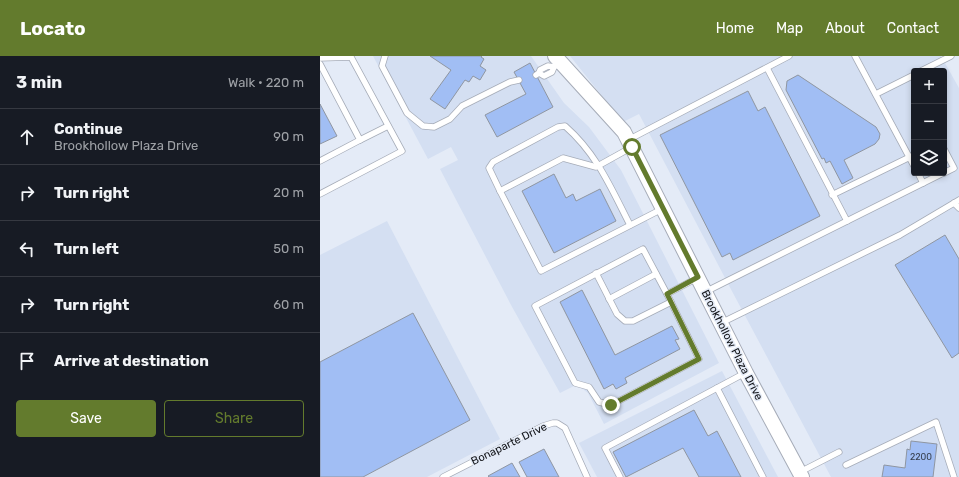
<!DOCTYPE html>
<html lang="en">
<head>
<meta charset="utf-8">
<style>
  body { margin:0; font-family:Rubik,sans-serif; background:#242831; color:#f1f3f6 }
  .controls { position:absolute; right:12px; top:12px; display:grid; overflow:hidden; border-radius:4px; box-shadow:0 2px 6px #0003 }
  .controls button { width:36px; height:36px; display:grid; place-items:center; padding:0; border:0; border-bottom:1px solid #363941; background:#171b24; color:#f1f3f6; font:20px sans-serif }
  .stop { position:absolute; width:12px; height:12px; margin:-9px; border:3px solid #637b2d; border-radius:50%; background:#fff }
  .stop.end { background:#637b2d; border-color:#fff; box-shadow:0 1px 4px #0008 }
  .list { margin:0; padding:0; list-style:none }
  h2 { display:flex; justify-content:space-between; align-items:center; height:52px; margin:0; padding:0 16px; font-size:17px }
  h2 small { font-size:13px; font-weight:400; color:#9ea1a6 }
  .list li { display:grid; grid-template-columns:26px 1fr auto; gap:12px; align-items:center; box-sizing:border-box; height:56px; padding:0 16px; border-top:1px solid #363941 }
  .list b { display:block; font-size:15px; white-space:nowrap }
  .list p { margin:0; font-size:13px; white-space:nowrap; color:#9ea1a6 }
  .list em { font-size:13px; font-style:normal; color:#9ea1a6 }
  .actions { display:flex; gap:8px; padding:12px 16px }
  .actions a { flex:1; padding:9px 0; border:1px solid #637b2d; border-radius:4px; text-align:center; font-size:14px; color:#637b2d }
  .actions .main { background:#637b2d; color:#fff }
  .icon { flex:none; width:22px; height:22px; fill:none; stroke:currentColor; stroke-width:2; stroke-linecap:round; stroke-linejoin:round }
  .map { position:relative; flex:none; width:639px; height:421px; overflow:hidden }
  header { display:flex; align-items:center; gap:24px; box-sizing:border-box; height:56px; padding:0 20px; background:#637b2d; color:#fff }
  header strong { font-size:19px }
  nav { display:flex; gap:22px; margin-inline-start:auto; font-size:14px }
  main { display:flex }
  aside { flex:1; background:#171b24 }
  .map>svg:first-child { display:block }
</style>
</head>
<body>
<header>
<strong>Locato</strong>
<nav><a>Home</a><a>Map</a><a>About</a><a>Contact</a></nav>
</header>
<main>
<aside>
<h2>3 min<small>Walk · 220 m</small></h2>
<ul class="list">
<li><svg class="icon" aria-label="ahead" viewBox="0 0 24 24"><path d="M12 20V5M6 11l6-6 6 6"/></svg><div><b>Continue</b><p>Brookhollow Plaza Drive</p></div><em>90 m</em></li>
<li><svg class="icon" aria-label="right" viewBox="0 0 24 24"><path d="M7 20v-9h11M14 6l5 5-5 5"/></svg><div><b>Turn right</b></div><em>20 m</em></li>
<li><svg class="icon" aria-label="left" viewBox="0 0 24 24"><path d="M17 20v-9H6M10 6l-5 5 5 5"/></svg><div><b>Turn left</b></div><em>50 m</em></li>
<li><svg class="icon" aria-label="right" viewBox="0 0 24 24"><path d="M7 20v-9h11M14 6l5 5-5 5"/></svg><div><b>Turn right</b></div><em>60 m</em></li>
<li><svg class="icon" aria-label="arrive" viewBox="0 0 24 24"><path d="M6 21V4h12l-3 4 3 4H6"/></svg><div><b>Arrive at destination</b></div></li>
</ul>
<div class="actions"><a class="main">Save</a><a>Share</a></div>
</aside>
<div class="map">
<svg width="639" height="421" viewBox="0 0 639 421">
  <rect width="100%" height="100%" fill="#e4ebf7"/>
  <g fill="#d4dff2" fill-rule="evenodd">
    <path d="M53,0H211L244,47L269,71L301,114L399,307L284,368L268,337L260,331L254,330L240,337L191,249L120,113L138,104L131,91L108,103Z"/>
    <path d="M250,0H621L639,32V421H511L414,239L319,58L303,66ZM594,15H624V117H594Z"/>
    <path d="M67,165L180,383L107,421H0V199Z"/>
    <path d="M402,315L458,421H277L259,387Z"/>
  </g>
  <g fill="#a1bef4" stroke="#8f96a1">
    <path d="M110,0H162L161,1L164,3L160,10L166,14L160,24L153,20L149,26L145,24L125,53L110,43L131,14Z"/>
    <path d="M210,7L233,51L177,81L165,59L206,38L194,16Z"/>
    <path d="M478,19L556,71L560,78L559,83L555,88L524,104L533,122L522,128L510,105L506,107L504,102L502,103L466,34L467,25Z"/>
    <path d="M428,35L438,55L445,51L500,160L413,204L410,197L402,201L340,79Z"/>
    <path d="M0,48L17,80L0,88Z"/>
    <path d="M234,118L246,142L253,138L256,145L280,133L296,165L234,197L202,135Z"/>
    <path d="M625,179L639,203V297L632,302L575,209Z"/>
    <path d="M262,234L295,299L352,270L359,283L355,284L360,293L305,322L307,327L296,333L293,328L284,333L240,246Z"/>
    <path d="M93,257L150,364L43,421H0V306Z"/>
    <path d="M374,354L388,380L397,375L421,421H379L363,392L306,421L293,396Z"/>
    <path d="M591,385L617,388L613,421H562L564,409L585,412L587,393L590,394Z"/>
    <path d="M224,393L239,421H207L199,406Z"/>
    <path d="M192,407L200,421H169L168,420Z"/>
  </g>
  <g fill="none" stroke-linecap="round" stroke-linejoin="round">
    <g stroke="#a6acb8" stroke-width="7">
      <g id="service">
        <path d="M65,0L62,10L87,57L103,70L114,71L130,63L142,50L190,26L199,24"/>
        <path d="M535,0L594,110"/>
        <path d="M0,2L31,1L82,95L0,138"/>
        <path d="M0,8L40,84L0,105"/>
        <path d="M447,12L527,165"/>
        <path d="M601,15L631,0"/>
        <path d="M219,17L224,20L232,16L234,11L241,6"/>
        <path d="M216,19L219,17L220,14L228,10L234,11"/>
        <path d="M556,38L594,19"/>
        <path d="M40,84L68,70"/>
        <path d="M308,84L469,0"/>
        <path d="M312,91L276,111L243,102L180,135L221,215L342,153"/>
        <path d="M624,93L634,112L624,117"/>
        <path d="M598,117L603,127"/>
        <path d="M180,135L169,112L173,106L238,71L245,70C277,98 291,132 310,169"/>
        <path d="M512,139L594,99"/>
        <path d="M634,147L639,152"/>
        <path d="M323,193L347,238L379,303L291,349L279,346L269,331L255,327L215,250Z"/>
        <path d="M276,217L297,258L305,265H313L351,246"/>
        <path d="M385,236L623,117"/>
        <path d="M347,238L377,222"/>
        <path d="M289,243L336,218"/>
        <path d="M401,267L580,179L639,144"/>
        <path d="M397,332L443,421"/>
        <path d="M526,409L616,366L634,421"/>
        <path d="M480,416L519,396"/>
        <path d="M123,421L223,370L233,367H237L245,372L267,421"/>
        <path d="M300,421L285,392L425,317"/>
      </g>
    </g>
    <g stroke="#a6acb8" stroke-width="16">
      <path id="tertiary" d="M235,0L304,76L426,317L482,421"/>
    </g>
    <use href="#service" stroke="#fff" stroke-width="5.5"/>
    <use href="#tertiary" stroke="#fff" stroke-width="14"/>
  </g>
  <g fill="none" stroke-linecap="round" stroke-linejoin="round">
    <path stroke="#637b2d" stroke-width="5" d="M291,349L379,303L347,238L378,221L312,91"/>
  </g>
  <g text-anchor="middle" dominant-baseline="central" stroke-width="3" stroke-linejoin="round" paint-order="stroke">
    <g font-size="9" fill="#353e4e">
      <text x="601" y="401">2200</text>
    </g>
    <g font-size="11" fill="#111317" stroke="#e4ebf7">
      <text transform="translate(412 289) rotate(63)">Brookhollow Plaza Drive</text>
      <text transform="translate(189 388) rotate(-26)">Bonaparte Drive</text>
    </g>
  </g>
</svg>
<div class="controls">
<button>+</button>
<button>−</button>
<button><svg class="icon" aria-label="layers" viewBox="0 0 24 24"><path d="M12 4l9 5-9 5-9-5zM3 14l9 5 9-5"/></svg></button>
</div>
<div class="stop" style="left:312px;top:91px"></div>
<div class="stop end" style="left:291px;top:349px"></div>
</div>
</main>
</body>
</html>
